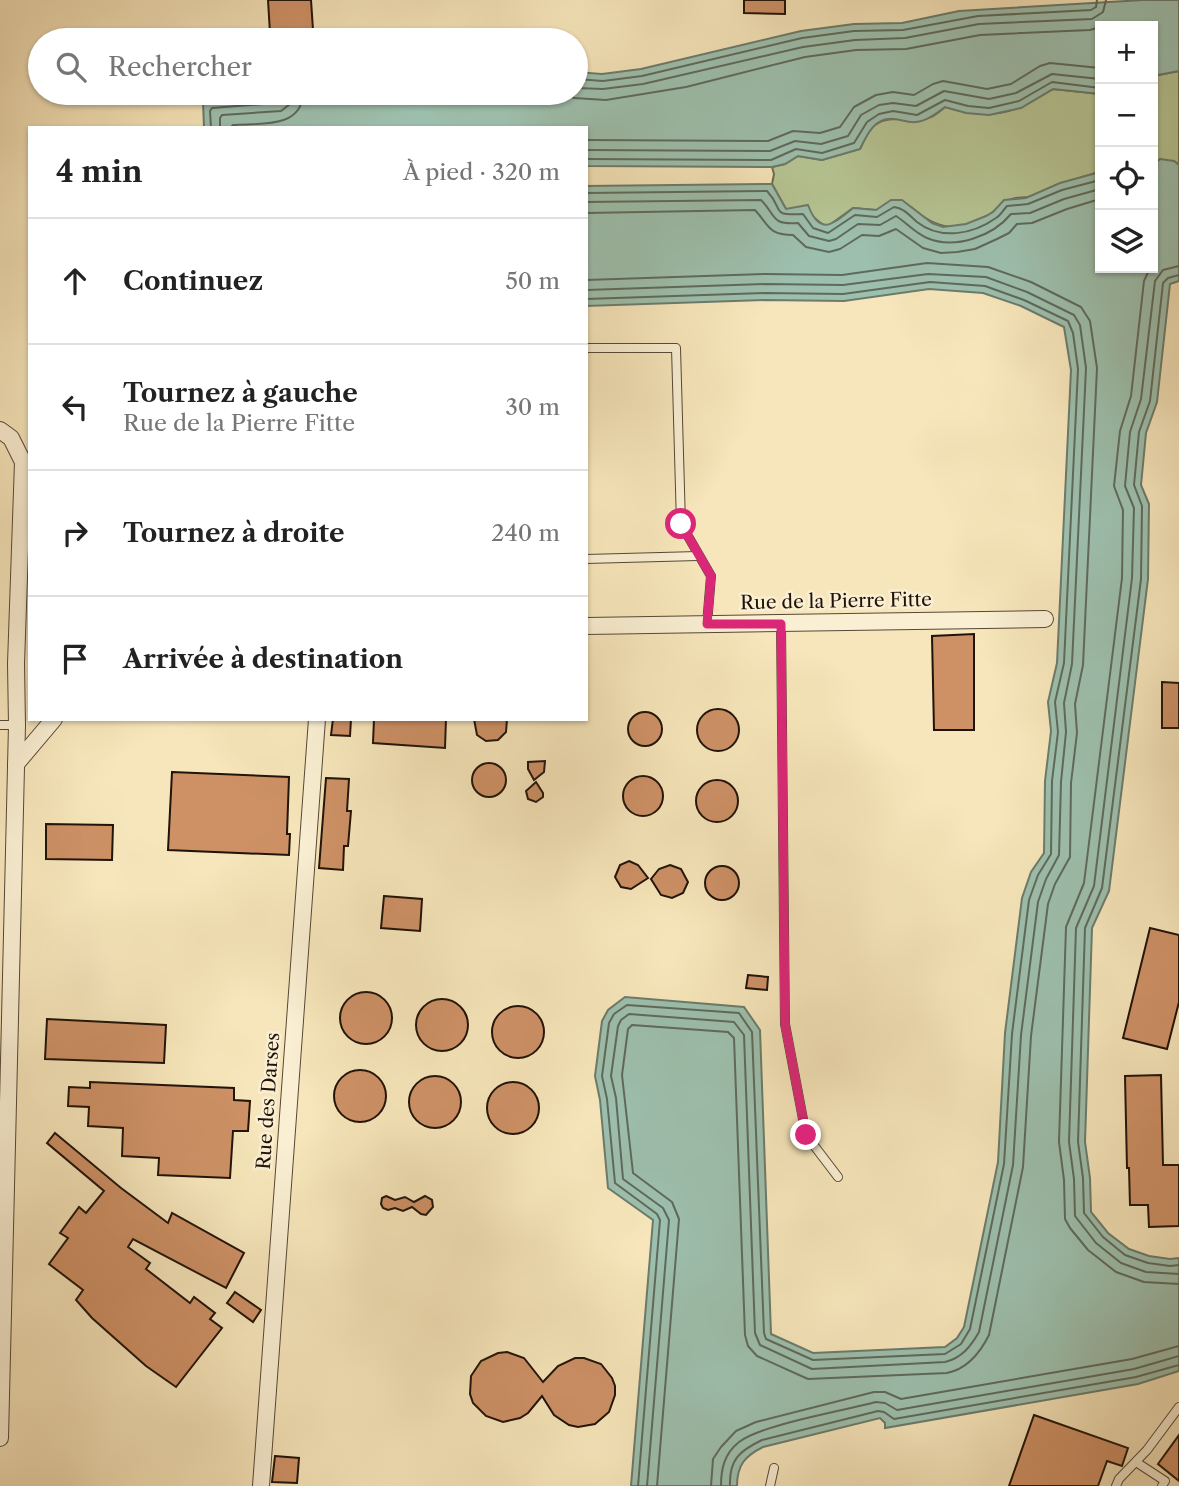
<!DOCTYPE html>
<html lang="fr">
<head>
<meta charset="utf-8">
<style>
  body { margin:0; font-family:"Libre Caslon Text",serif; background:#f2f2f2; color:#222 }
  .controls { position:absolute; right:21px; top:21px; display:grid; overflow:hidden; border-radius:0px; box-shadow:0 2px 5px #0004 }
  .controls button { width:63px; height:63px; display:grid; place-items:center; padding:0; border:0; border-bottom:2px solid #e0e0e0; background:#fff; color:#222; font:35px sans-serif }
  .stop { position:absolute; width:21px; height:21px; margin:-16px; border:5px solid #db2777; border-radius:50%; background:#fff }
  .stop.end { background:#db2777; border-color:#fff; box-shadow:0 2px 7px #0008 }
  .list { margin:0; padding:0; list-style:none }
  h2 { display:flex; justify-content:space-between; align-items:center; height:91px; margin:0; padding:0 28px; font-size:30px }
  h2 small { font-size:23px; font-weight:400; color:#767676 }
  .list li { display:grid; grid-template-columns:46px 1fr auto; gap:21px; align-items:center; box-sizing:border-box; height:126px; padding:0 28px; border-top:2px solid #e0e0e0 }
  .list b { display:block; font-size:26px; white-space:nowrap }
  .list p { margin:0; font-size:23px; white-space:nowrap; color:#767676 }
  .list em { font-size:23px; font-style:normal; color:#767676 }
  .icon { flex:none; width:38px; height:38px; fill:none; stroke:currentColor; stroke-width:2; stroke-linecap:round; stroke-linejoin:round }
  .map { position:relative; flex:none; width:1179px; height:1486px; overflow:hidden }
  .search { position:absolute; background:#fff; box-shadow:0 2px 5px #0004; left:28px; top:28px; width:560px; height:77px; display:flex; align-items:center; gap:18px; box-sizing:border-box; padding:0 24px; border-radius:38px; color:#767676; font-size:26px }
  .panel { position:absolute; background:#fff; box-shadow:0 2px 5px #0004; left:28px; top:126px; width:560px; height:595px; border-radius:0px }
  .map>svg:first-child { display:block }
</style>
</head>
<body>
<div class="map">
<svg width="1179" height="1486" viewBox="0 0 1179 1486">
  <rect width="100%" height="100%" fill="#f7e6bb"/>
  <filter id="stains"><feTurbulence type="fractalNoise" baseFrequency=".00286" numOctaves="4"/><feColorMatrix values="0 0 0 0 .2 0 0 0 0 .09 0 0 0 0 .02 0 0 0 .5 -.17"/></filter>
  <radialGradient id="worn" r=".72"><stop offset=".6" stop-color="#630" stop-opacity="0"/><stop offset="1" stop-color="#630" stop-opacity=".3"/></radialGradient>
  <g fill="#b7c695" stroke="#6c6c4f" stroke-width="2">
    <path d="M1179,71V165L1174,161L1153,165V76Z"/>
    <path d="M1053,89L1100,94V172C1075,178 1052,188 1028,197C1023,198 1017,197 1012,199C1001,202 998,209 990,214C958,233 938,231 911,207L876,210L853,208L828,226C818,224 817,218 809,214C802,211 793,211 786,209L772,184L774,174L772,167L785,164L798,156L822,160L860,149C864,141 868,130 875,125C890,113 913,124 931,117C936,115 941,110 945,107C993,121 1012,114 1053,89Z"/>
  </g>
  <g fill="#9dc0ae" stroke="#6b7b6c" stroke-width="2">
    <path d="M1143,0H1179V71L1153,76V26H1100V94L1053,89L1021,108L989,115L966,113L945,107C937,113 927,121 916,122C909,123 902,120 894,119C875,117 867,134 860,149L822,160L798,156L785,164L772,167L586,166V128H204L203,101L330,93H576V72L602,74L641,69L801,31L854,24L902,23L959,11Z"/>
    <path d="M1160,159L1174,161L1179,165V281L1170,284L1157,402L1146,433L1141,485L1149,504L1148,579L1109,891L1092,928L1085,1142L1090,1178L1091,1212L1108,1233L1129,1249L1149,1256L1170,1259L1179,1258V1371L1138,1384L885,1428V1423L880,1418L763,1447C745,1456 737,1465 737,1486H631L653,1220L608,1188L600,1100L595,1076L602,1021L608,1010L625,997L744,1007L760,1030L771,1334L813,1353L945,1347L957,1338L964,1327L998,1162L1005,1033L1022,898L1031,872L1044,853L1045,781L1051,731L1048,702L1057,663L1071,370L1064,327L1021,306L983,293L929,289L844,301L766,300L586,306V186L772,184L786,209L808,205C820,237 833,224 853,208L876,210L891,200H902L932,223L943,227L966,224L986,216L993,212L1004,200L1026,198L1060,183L1100,172V268H1153V165Z"/>
  </g>
  <g fill="none" stroke-linecap="round" stroke-linejoin="round">
    <g stroke="#5e6a5c" stroke-width="2">
      <path d="M576,79L603,81L642,76L802,38L854,31L903,30L978,16L1091,10L1096,7L1097,0"/>
      <path d="M576,88L603,89L643,84L803,47L855,40L905,38L979,24L1092,19L1103,12L1106,0"/>
      <path d="M561,93L574,98L606,100L686,87L805,57L856,50L906,49L980,35L1090,30L1100,27"/>
      <path d="M211,128L210,111L212,108L277,103L283,99L284,93"/>
      <path d="M220,128V118L222,115L281,111L290,104L293,93"/>
      <path d="M230,128L233,125C260,123 302,129 303,93"/>
      <path d="M586,140L768,141L793,131L820,133L840,127L854,107L876,95L893,92L914,95L933,84L943,81L987,89L1011,84L1040,66L1050,63L1100,68"/>
      <path d="M586,150L770,151L795,141L821,144L848,136L861,115L879,105L893,103L916,106L944,91L989,99L1016,93L1052,74L1100,79"/>
      <path d="M586,159L771,160L796,149L822,153L854,143L867,122L879,114L893,111L917,115L945,100L968,106L989,108L1019,101L1052,82L1100,88"/>
      <path d="M586,193L767,191C785,210 769,216 803,214L813,228L828,233L855,215L877,217L894,207C904,208 910,216 917,222C940,240 972,235 996,218C1001,215 1003,210 1007,206L1028,204L1062,190L1100,180"/>
      <path d="M586,202L761,200C777,216 770,225 798,223L809,236L829,241L836,239L858,224L880,225L896,216C907,223 915,233 927,238C955,250 993,236 1011,214L1030,213L1064,199L1100,189"/>
      <path d="M586,213L755,210C769,225 768,235 793,235L806,247L829,252L840,249L862,235L879,236L896,229L923,248L941,253L957,252L975,249L997,239L1009,233L1017,224L1032,223L1067,209L1100,199"/>
      <path d="M1179,266L1163,270L1155,281L1141,399L1130,432L1125,486L1134,508L1132,578L1094,886L1076,928L1069,1142L1074,1179L1075,1216L1096,1243L1121,1263L1146,1272L1179,1274"/>
      <path d="M1150,268L1144,281L1131,396L1120,431L1114,486L1123,510L1122,578L1084,883L1066,927L1059,1142L1064,1180L1065,1219L1070,1228L1088,1250L1116,1272L1144,1282L1179,1284"/>
      <path d="M1179,275L1168,278L1163,283L1150,401L1139,432L1134,485L1142,506L1141,579L1102,888L1085,928L1078,1142L1083,1178L1084,1213L1103,1237L1125,1255L1148,1263L1170,1266L1179,1265"/>
      <path d="M586,280L765,274L842,275L927,263L988,267L1031,282L1081,307L1090,321L1097,368L1083,665L1075,704L1077,733L1071,783L1070,857L1055,884L1048,904L1031,1036L1023,1167L989,1335C980,1353 967,1369 947,1373L808,1379L757,1356L748,1346L745,1335L734,1038L728,1032L632,1025L628,1029L622,1075L633,1173L672,1202L679,1219L657,1486"/>
      <path d="M586,290L766,284L843,285L928,274L986,277L1027,292L1074,315L1080,325L1086,368L1072,664L1064,703L1066,732L1061,782L1059,855L1046,879L1038,902L1021,1035L1013,1165L979,1332C971,1346 962,1358 945,1362L812,1369L760,1345L755,1333L744,1035L734,1022L629,1014L621,1020L618,1026L611,1076L616,1098L623,1179L663,1208L669,1220L647,1486"/>
      <path d="M586,299L766,293L843,294L930,282L985,286L1024,300L1068,321L1073,333L1078,369L1064,663L1055,702L1058,732L1052,781L1051,854L1038,875L1029,900L1012,1034L1004,1164L970,1329L961,1344L945,1354L813,1360L766,1339L764,1333L752,1032L739,1013L627,1005L614,1014L609,1023L602,1076L607,1099L615,1183L657,1214L660,1220L638,1486"/>
      <path d="M711,1486L713,1459L721,1447L736,1431L756,1422L874,1392H885L901,1399L1132,1359L1179,1346"/>
      <path d="M721,1486C721,1469 724,1454 739,1442C760,1425 846,1410 876,1402L885,1403L897,1410L1134,1369L1179,1356"/>
      <path d="M730,1486C729,1460 739,1451 762,1440L878,1411L884,1412L894,1419L1136,1377L1179,1365"/>
    </g>
  </g>
  <g fill="#ce9166" stroke="#201309" stroke-width="2">
    <path d="M268,0H311L313,30L270,33Z"/>
    <path d="M744,0H785V14L744,13Z"/>
    <path d="M974,634V730H934L932,636Z"/>
    <path d="M1162,682L1179,683V728H1162Z"/>
    <circle cx="718" cy="730" r="21"/>
    <circle cx="645" cy="729" r="17"/>
    <path d="M333,719H351L350,736L331,735Z"/>
    <path d="M374,719H446L445,748L373,743Z"/>
    <path d="M474,719H507L506,732L498,740L486,741L477,735Z"/>
    <path d="M545,761L544,772L534,780L528,769V762Z"/>
    <circle cx="489" cy="780" r="17"/>
    <path d="M172,772L289,777L287,834H290L289,855L168,850Z"/>
    <circle cx="643" cy="796" r="20"/>
    <path d="M326,778L349,779L347,811H351L348,846H344L343,870L319,868Z"/>
    <circle cx="717" cy="801" r="21"/>
    <path d="M536,782L543,793V797L536,802L528,799L526,791Z"/>
    <path d="M46,824L113,825L112,860L46,859Z"/>
    <path d="M629,861L638,865L648,878L631,889L621,887L615,877L620,865Z"/>
    <path d="M670,865L681,869L688,882L683,893L672,898L661,895L651,879L659,869Z"/>
    <circle cx="722" cy="883" r="17"/>
    <path d="M384,896L422,899L420,931L381,928Z"/>
    <path d="M1150,928L1179,935V1002L1167,1049L1123,1038Z"/>
    <path d="M748,975L768,977L767,990L746,988Z"/>
    <circle cx="366" cy="1018" r="26"/>
    <circle cx="442" cy="1025" r="26"/>
    <circle cx="518" cy="1032" r="26"/>
    <path d="M47,1019L166,1025L164,1063L45,1059Z"/>
    <circle cx="360" cy="1096" r="26"/>
    <path d="M1161,1075L1163,1165H1179V1226L1149,1227L1148,1205H1130L1129,1168H1127L1125,1076Z"/>
    <circle cx="435" cy="1102" r="26"/>
    <path d="M90,1082L234,1088V1100L250,1101L248,1131H233L230,1178L158,1175L159,1158L122,1156L123,1128L88,1126L89,1107L68,1106L69,1087L90,1088Z"/>
    <circle cx="513" cy="1108" r="26"/>
    <path d="M55,1133L121,1188L168,1223L172,1213L244,1253L226,1288L133,1239L128,1247L150,1263L146,1269L190,1303L194,1297L215,1313L210,1319L222,1328L176,1387L146,1366L92,1318L76,1300L83,1290L49,1264L68,1238L60,1233L79,1207L86,1213L104,1191L47,1143Z"/>
    <path d="M386,1196L395,1200L405,1197L414,1202L425,1196L432,1200L433,1207L426,1215L421,1214L412,1207L403,1211L395,1208L388,1210L383,1208L381,1204L382,1198Z"/>
    <path d="M235,1292L261,1310L253,1322L227,1303Z"/>
    <path d="M507,1352L524,1358L543,1382L558,1366L575,1358H584L601,1364L612,1378L615,1386V1395L609,1412L595,1424L578,1427L569,1425L554,1415L542,1396L528,1413L520,1418L503,1422L486,1416L473,1403L470,1394L471,1376L481,1361L498,1353Z"/>
    <path d="M1034,1415L1128,1448L1122,1466L1107,1461L1098,1486H1009Z"/>
    <path d="M1179,1435V1481L1158,1464Z"/>
    <path d="M275,1456L299,1458L297,1483L272,1482Z"/>
  </g>
  <g fill="none" stroke-linecap="round" stroke-linejoin="round">
    <g stroke="#564836" stroke-width="10">
      <g id="service">
        <path d="M586,348H676L681,524L711,576L707,624"/>
        <path d="M586,559L698,556"/>
        <path d="M781,624L785,1024L806,1135L838,1177"/>
        <path d="M0,725H17"/>
        <path d="M1136,1462L1165,1481L1162,1486"/>
        <path d="M770,1486L774,1468"/>
        <path d="M1116,1486L1119,1479L1147,1450L1179,1407"/>
      </g>
    </g>
    <g stroke="#564836" stroke-width="18">
      <g id="minor">
        <path d="M0,430L11,438L23,462L16,664L17,725L0,1438"/>
        <path d="M586,626L1045,619"/>
        <path d="M16,764L54,719"/>
        <path d="M261,1486L317,719"/>
      </g>
    </g>
    <use href="#service" stroke="#faefd3" stroke-width="8"/>
    <use href="#minor" stroke="#faefd3" stroke-width="16"/>
  </g>
  <g fill="none" stroke-linecap="round" stroke-linejoin="round">
    <path stroke="#db2777" stroke-width="9" d="M681,524L711,576L707,624H781L785,1024L806,1135"/>
  </g>
  <g text-anchor="middle" dominant-baseline="central" stroke-width="5" stroke-linejoin="round" paint-order="stroke">
    <g font-size="19" fill="#201309" stroke="#faefd3">
      <text transform="translate(836 601) rotate(-1)">Rue de la Pierre Fitte</text>
      <text transform="translate(268 1101) rotate(-86)">Rue des Darses</text>
    </g>
  </g>
  <rect width="100%" height="100%" filter="url(#stains)"/>
  <rect width="100%" height="100%" fill="url(#worn)"/>
</svg>
<div class="controls">
<button>+</button>
<button>−</button>
<button><svg class="icon" aria-label="locate" viewBox="0 0 24 24"><circle cx="12" cy="12" r="6"/><path d="M12 2v4M12 18v4M2 12h4M18 12h4"/></svg></button>
<button><svg class="icon" aria-label="layers" viewBox="0 0 24 24"><path d="M12 4l9 5-9 5-9-5zM3 14l9 5 9-5"/></svg></button>
</div>
<div class="stop" style="left:681px;top:524px"></div>
<div class="stop end" style="left:806px;top:1135px"></div>
<div class="search"><svg class="icon" aria-label="search" viewBox="0 0 24 24"><circle cx="10" cy="10" r="6"/><path d="M15 15l6 6"/></svg>Rechercher</div>
<section class="panel">
<h2>4 min<small>À pied · 320 m</small></h2>
<ul class="list">
<li><svg class="icon" aria-label="ahead" viewBox="0 0 24 24"><path d="M12 20V5M6 11l6-6 6 6"/></svg><div><b>Continuez</b></div><em>50 m</em></li>
<li><svg class="icon" aria-label="left" viewBox="0 0 24 24"><path d="M17 20v-9H6M10 6l-5 5 5 5"/></svg><div><b>Tournez à gauche</b><p>Rue de la Pierre Fitte</p></div><em>30 m</em></li>
<li><svg class="icon" aria-label="right" viewBox="0 0 24 24"><path d="M7 20v-9h11M14 6l5 5-5 5"/></svg><div><b>Tournez à droite</b></div><em>240 m</em></li>
<li><svg class="icon" aria-label="arrive" viewBox="0 0 24 24"><path d="M6 21V4h12l-3 4 3 4H6"/></svg><div><b>Arrivée à destination</b></div></li>
</ul>
</section>
</div>
</body>
</html>
